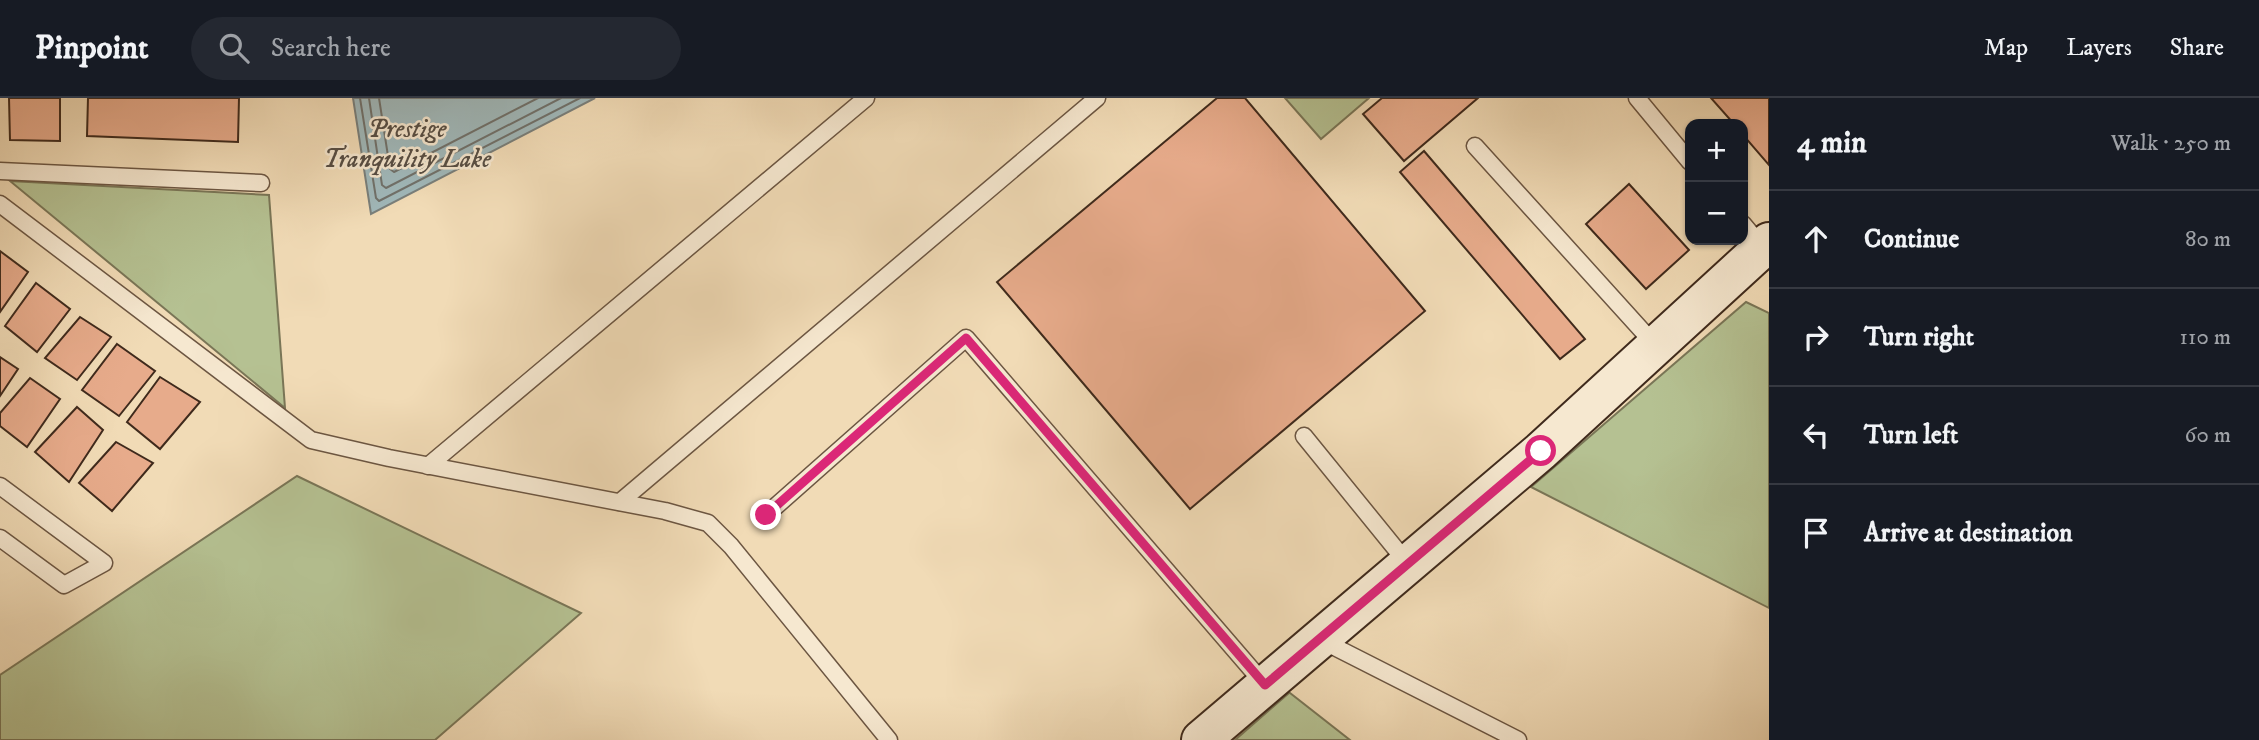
<!DOCTYPE html>
<html lang="en">
<head>
<meta charset="utf-8">
<style>
  body { margin:0; font-family:"IM FELL DW Pica",serif; background:#242831; color:#f1f3f6 }
  .controls { position:absolute; right:21px; top:21px; display:grid; overflow:hidden; border-radius:14px; box-shadow:0 2px 5px #0004 }
  .controls button { width:63px; height:63px; display:grid; place-items:center; padding:0; border:0; border-bottom:2px solid #363941; background:#171b24; color:#f1f3f6; font:35px sans-serif }
  .stop { position:absolute; width:21px; height:21px; margin:-16px; border:5px solid #db2777; border-radius:50%; background:#fff }
  .stop.end { background:#db2777; border-color:#fff; box-shadow:0 2px 7px #0008 }
  .list { margin:0; padding:0; list-style:none }
  h2 { display:flex; justify-content:space-between; align-items:center; height:91px; margin:0; padding:0 28px; font-size:30px }
  h2 small { font-size:23px; font-weight:400; color:#9ea1a6 }
  .list li { display:grid; grid-template-columns:46px 1fr auto; gap:21px; align-items:center; box-sizing:border-box; height:98px; padding:0 28px; border-top:2px solid #363941 }
  .list b { display:block; font-size:26px; white-space:nowrap }
  .list em { font-size:23px; font-style:normal; color:#9ea1a6 }
  .icon { flex:none; width:38px; height:38px; fill:none; stroke:currentColor; stroke-width:2; stroke-linecap:round; stroke-linejoin:round }
  .map { position:relative; flex:none; width:1769px; height:642px; overflow:hidden }
  header { display:flex; align-items:center; gap:42px; box-sizing:border-box; height:98px; padding:0 35px; background:#171b24; border-bottom:2px solid #363941 }
  header strong { font-size:33px }
  nav { display:flex; gap:38px; margin-inline-start:auto; font-size:24px }
  .search { width:490px; height:63px; background:#242831; display:flex; align-items:center; gap:18px; box-sizing:border-box; padding:0 24px; border-radius:38px; color:#9ea1a6; font-size:26px }
  main { display:flex }
  aside { flex:1; background:#171b24 }
  .map>svg:first-child { display:block }
</style>
</head>
<body>
<header>
<strong>Pinpoint</strong>
<div class="search"><svg class="icon" aria-label="search" viewBox="0 0 24 24"><circle cx="10" cy="10" r="6"/><path d="M15 15l6 6"/></svg>Search here</div>
<nav><a>Map</a><a>Layers</a><a>Share</a></nav>
</header>
<main>
<div class="map">
<svg width="1769" height="642" viewBox="0 0 1769 642">
  <rect width="100%" height="100%" fill="#f1dbb6"/>
  <filter id="stains"><feTurbulence type="fractalNoise" baseFrequency=".00286" numOctaves="4"/><feColorMatrix values="0 0 0 0 .2 0 0 0 0 .09 0 0 0 0 .02 0 0 0 .5 -.17"/></filter>
  <radialGradient id="worn" r=".72"><stop offset=".6" stop-color="#630" stop-opacity="0"/><stop offset="1" stop-color="#630" stop-opacity=".3"/></radialGradient>
  <g fill="#b5c192" stroke="#7a7657" stroke-width="2">
    <path d="M1285,0H1369L1321,41Z"/>
    <path d="M10,83L269,97L285,310Z"/>
    <path d="M1746,204L1769,215V510L1531,389Z"/>
    <path d="M297,378L581,515L435,642H0V577Z"/>
    <path d="M1289,595H1290L1350,642H1235Z"/>
  </g>
  <path fill="#a0b8ba" stroke="#797f7b" stroke-width="2" d="M353,0H595L371,116Z"/>
  <g fill="none" stroke-linecap="round" stroke-linejoin="round">
    <g stroke="#70716b" stroke-width="2">
      <path d="M360,0L376,100L379,103L580,0"/>
      <path d="M369,0L382,87L386,90L561,0"/>
      <path d="M379,0L390,71L394,74L538,0"/>
    </g>
  </g>
  <g fill="#e7ab8b" stroke="#3f2a1c" stroke-width="2">
    <path d="M9,0H60V43L10,42Z"/>
    <path d="M88,0H239L238,44L87,38Z"/>
    <path d="M1217,0H1245L1425,213L1190,411L997,184Z"/>
    <path d="M1382,0H1478L1404,63L1363,16Z"/>
    <path d="M1711,0H1769V67L1743,37V26H1734Z"/>
    <path d="M1424,53L1585,241L1560,261L1400,74Z"/>
    <path d="M1629,86L1689,152L1646,191L1586,126Z"/>
    <path d="M0,153L28,174L0,214Z"/>
    <path d="M36,185L70,211L37,254L5,228Z"/>
    <path d="M80,219L111,239L77,282L45,260Z"/>
    <path d="M117,246L155,273L119,318L82,292Z"/>
    <path d="M0,259L18,271L0,298Z"/>
    <path d="M160,279L200,304L160,351L127,324Z"/>
    <path d="M30,280L60,301L27,349L0,328V315Z"/>
    <path d="M77,309L103,332L69,384L35,354Z"/>
    <path d="M116,344L153,365L112,413L79,385Z"/>
  </g>
  <g fill="none" stroke-linecap="round" stroke-linejoin="round">
    <g stroke="#6c5642" stroke-width="19">
      <g id="lane">
        <path d="M1637,0L1690,64"/>
        <path d="M1475,48L1656,248"/>
        <path d="M0,73L261,85"/>
        <path d="M0,106L311,342L389,360L665,413L708,425L731,448L889,642"/>
        <path d="M1743,126L1763,150"/>
        <path d="M1304,338L1408,466"/>
        <path d="M428,368L866,0"/>
        <path d="M0,388L104,465L64,487L0,440"/>
        <path d="M620,404L1097,0"/>
        <path d="M766,417L966,240L1265,587"/>
        <path d="M1319,541L1518,642"/>
      </g>
    </g>
    <g stroke="#3f2a1c" stroke-width="42">
      <path id="secondary" d="M1201,642L1541,353L1769,144"/>
    </g>
    <use href="#lane" stroke="#f6e8d0" stroke-width="16"/>
    <use href="#secondary" stroke="#f6e8d0" stroke-width="38"/>
  </g>
  <g fill="none" stroke-linecap="round" stroke-linejoin="round">
    <path stroke="#db2777" stroke-width="9" d="M766,417L966,240L1265,587L1541,353"/>
  </g>
  <g text-anchor="middle" dominant-baseline="central" stroke-width="5" stroke-linejoin="round" paint-order="stroke">
    <g font-size="26" font-style="italic" fill="#574e44" stroke="#f6e8d0">
      <text x="407" y="31">Prestige<tspan x="407" dy="30">Tranquility Lake</tspan></text>
    </g>
  </g>
  <rect width="100%" height="100%" filter="url(#stains)"/>
  <rect width="100%" height="100%" fill="url(#worn)"/>
</svg>
<div class="controls">
<button>+</button>
<button>−</button>
</div>
<div class="stop" style="left:1541px;top:353px"></div>
<div class="stop end" style="left:766px;top:417px"></div>
</div>
<aside>
<h2>4 min<small>Walk · 250 m</small></h2>
<ul class="list">
<li><svg class="icon" aria-label="ahead" viewBox="0 0 24 24"><path d="M12 20V5M6 11l6-6 6 6"/></svg><div><b>Continue</b></div><em>80 m</em></li>
<li><svg class="icon" aria-label="right" viewBox="0 0 24 24"><path d="M7 20v-9h11M14 6l5 5-5 5"/></svg><div><b>Turn right</b></div><em>110 m</em></li>
<li><svg class="icon" aria-label="left" viewBox="0 0 24 24"><path d="M17 20v-9H6M10 6l-5 5 5 5"/></svg><div><b>Turn left</b></div><em>60 m</em></li>
<li><svg class="icon" aria-label="arrive" viewBox="0 0 24 24"><path d="M6 21V4h12l-3 4 3 4H6"/></svg><div><b>Arrive at destination</b></div></li>
</ul>
</aside>
</main>
</body>
</html>
